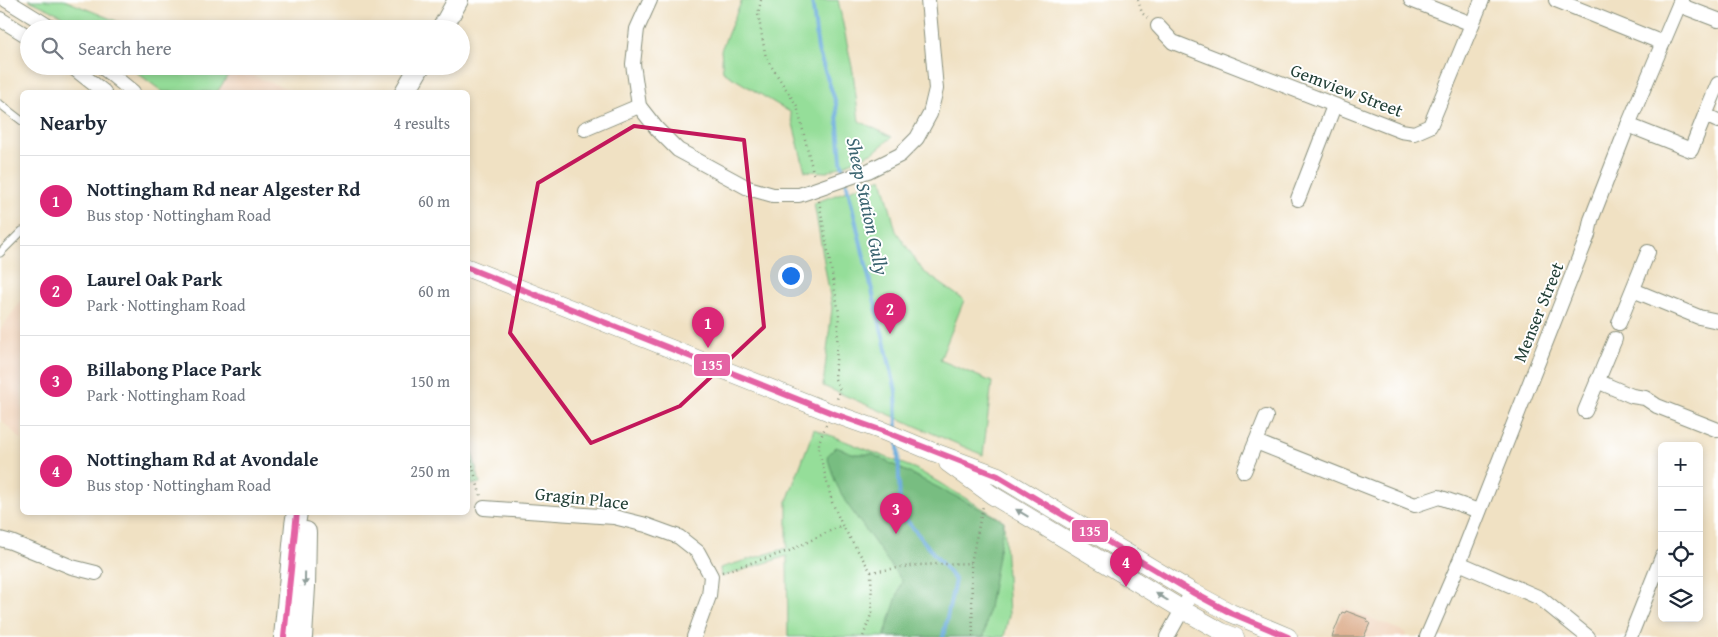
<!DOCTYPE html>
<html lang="en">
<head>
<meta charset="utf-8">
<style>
  body { margin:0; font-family:"Gentium Book Plus",serif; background:#f2f2f3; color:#1f2937 }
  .controls { position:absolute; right:15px; bottom:15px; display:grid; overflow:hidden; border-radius:8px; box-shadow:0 2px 8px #0003 }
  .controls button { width:45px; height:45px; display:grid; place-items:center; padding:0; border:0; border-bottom:1px solid #e0e1e3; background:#fff; color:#1f2937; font:25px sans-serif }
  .you { position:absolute; left:790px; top:275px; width:18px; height:18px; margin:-12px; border:4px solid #fff; border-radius:50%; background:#1a73e8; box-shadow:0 0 0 8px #1a73e833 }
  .badge { display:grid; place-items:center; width:32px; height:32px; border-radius:50%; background:#db2777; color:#fff; font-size:16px; font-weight:700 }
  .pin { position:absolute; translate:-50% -41px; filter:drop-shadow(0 1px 2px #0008) }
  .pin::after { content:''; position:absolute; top:26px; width:18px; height:15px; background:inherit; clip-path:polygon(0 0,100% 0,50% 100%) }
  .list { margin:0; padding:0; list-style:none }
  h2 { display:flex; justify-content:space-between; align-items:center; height:65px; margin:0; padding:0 20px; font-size:21px }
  h2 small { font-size:16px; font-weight:400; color:#747a83 }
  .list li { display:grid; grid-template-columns:32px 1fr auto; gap:15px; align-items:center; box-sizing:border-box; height:90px; padding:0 20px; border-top:1px solid #e0e1e3 }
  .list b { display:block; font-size:19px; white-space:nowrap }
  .list p { margin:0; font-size:16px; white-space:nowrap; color:#747a83 }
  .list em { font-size:16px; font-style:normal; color:#747a83 }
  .icon { flex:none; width:28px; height:28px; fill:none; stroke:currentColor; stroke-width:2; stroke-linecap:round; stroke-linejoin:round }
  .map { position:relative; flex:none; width:1718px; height:637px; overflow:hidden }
  .search { position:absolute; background:#fff; box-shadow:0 2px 8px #0003; left:20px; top:20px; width:450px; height:55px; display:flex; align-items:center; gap:12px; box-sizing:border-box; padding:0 18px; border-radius:28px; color:#747a83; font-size:19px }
  .panel { position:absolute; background:#fff; box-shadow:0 2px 8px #0003; left:20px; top:90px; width:450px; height:425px; border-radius:8px }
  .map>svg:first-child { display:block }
</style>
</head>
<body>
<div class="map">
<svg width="1718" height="637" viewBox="0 0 1718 637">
  <rect width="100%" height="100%" fill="#fff"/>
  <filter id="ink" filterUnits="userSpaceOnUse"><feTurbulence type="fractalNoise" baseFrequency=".02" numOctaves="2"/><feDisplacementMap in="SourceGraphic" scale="10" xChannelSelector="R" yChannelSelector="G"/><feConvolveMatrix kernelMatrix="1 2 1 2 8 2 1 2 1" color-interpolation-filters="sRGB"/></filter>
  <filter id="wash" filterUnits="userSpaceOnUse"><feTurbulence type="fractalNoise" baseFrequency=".0096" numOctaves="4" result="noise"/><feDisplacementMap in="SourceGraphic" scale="20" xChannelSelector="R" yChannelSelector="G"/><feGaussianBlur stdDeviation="1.12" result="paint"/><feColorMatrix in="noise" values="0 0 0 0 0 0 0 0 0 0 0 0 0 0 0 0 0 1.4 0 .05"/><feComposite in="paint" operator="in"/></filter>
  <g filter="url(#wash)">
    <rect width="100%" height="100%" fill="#f0e1c3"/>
    <g fill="#f1d5bd">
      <path d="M233,68L295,92H217Z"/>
      <path d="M22,300V440L0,419V330Z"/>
      <path d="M1343,607L1407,633L1405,637H1331Z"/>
    </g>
    <g fill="#95de99" stroke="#5a8e66">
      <path d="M29,0H64L136,29H78L59,14Z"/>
      <path d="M742,0H838L853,72L859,121L892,137L874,152L827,172L805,171L790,112L723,72L721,50Z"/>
      <path d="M128,66H229L233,68L217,92H163Z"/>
      <path d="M882,178L896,231L923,271L964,300L940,360L992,382L983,455L823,386L832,308L814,203Z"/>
      <path d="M814,429L916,469L1004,521L1009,615L1004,637H788L787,556L721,577L720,568L787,548V501Z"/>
      <path d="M468,437L480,483L472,485L468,469Z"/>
    </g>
    <path fill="#78bd81" stroke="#4c7d5a" d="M836,447L855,454H872L1004,521L984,637H884L902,581L845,501L835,481L827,456Z"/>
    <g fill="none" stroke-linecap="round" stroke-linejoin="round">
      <g stroke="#68aadc" stroke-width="4">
        <path d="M812,0L818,50L836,103L841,160L896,391L897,431"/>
        <path d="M898,443L900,512L955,580L943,637"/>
      </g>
    </g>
    <g id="blocks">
      <path fill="#dbaa88" d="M1346,611L1367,619L1366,621L1370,623L1364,637H1332L1342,612L1345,613Z"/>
    </g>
  </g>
  <g filter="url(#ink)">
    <use href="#blocks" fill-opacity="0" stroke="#888f7c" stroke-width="1"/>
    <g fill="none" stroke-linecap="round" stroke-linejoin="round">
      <g stroke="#888f7c" stroke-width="9">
        <g id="service">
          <path d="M0,104L22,121"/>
          <path d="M0,253L22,231"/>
        </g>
      </g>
      <g stroke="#888f7c" stroke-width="16">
        <g id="minor">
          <path d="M6,0L53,29"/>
          <path d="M650,0L637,29L633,64L639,106L657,129L678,150L748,188L773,195H799L868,171L900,155L917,138L930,114L936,89L928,0"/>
          <path d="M1411,0L1472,24"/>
          <path d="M1556,0L1663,43"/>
          <path d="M1679,5L1718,20"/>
          <path d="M0,19L29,37"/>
          <path d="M1158,26L1173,42L1401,131L1414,133L1430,126L1482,0"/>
          <path d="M71,66L104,92"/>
          <path d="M101,66L133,92"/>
          <path d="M1705,115L1718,84"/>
          <path d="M1628,125L1691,150L1705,115L1718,121"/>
          <path d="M585,129L639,106"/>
          <path d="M1298,199L1334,106"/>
          <path d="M1633,290L1699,317L1718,321"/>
          <path d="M1619,323L1648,252"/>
          <path d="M1597,381L1632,396L1645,398L1657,406L1718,430"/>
          <path d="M1585,411L1615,339"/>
          <path d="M1256,442L1415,505L1439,497L1479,511"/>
          <path d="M1244,471L1266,417"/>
          <path d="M484,508L614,517L646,525L679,537L698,552L711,576L709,596L694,637"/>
          <path d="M0,539L11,542L72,567L96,573"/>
          <path d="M1459,563L1540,598L1588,637"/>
          <path d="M1167,637L1192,592"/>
          <path d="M1427,637L1459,563L1588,235L1591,220L1628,125L1681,0"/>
          <path d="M1630,637L1662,557"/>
        </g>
      </g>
      <g stroke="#888f7c" stroke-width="19">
        <g id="tertiary">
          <path d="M468,268L832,413L883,431L931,451L998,476L1192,592L1231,613L1288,637"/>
          <path d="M948,463L992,495L1183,610L1222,632L1235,637"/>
        </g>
      </g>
      <g stroke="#888f7c" stroke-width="22">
        <g id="secondary">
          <path d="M442,29L458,0"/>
          <path d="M405,92L420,66"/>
          <path d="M284,637L295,525L297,512"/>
          <path d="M302,637L305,587L306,532"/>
        </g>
      </g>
      <g stroke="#888f7c" stroke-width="2.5" stroke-dasharray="1 4" stroke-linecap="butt">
        <path d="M761,0L758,14L766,58L797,106L814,176"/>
        <path d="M1138,0L1142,13L1149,19"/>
        <path d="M819,201L839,313L835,379L840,390L837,399"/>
        <path d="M826,425L819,442V451L832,502L842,525L871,572L872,612L863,637"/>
        <path d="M468,451L481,497"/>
        <path d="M722,572L789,551L842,525"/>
        <path d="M871,572L918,565L971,563"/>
        <path d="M973,637L971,563L983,506"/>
      </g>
      <use href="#service" stroke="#fff" stroke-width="7"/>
      <use href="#minor" stroke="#fff" stroke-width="14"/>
      <use href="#tertiary" stroke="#fff" stroke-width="18"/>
      <use href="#secondary" stroke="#fff" stroke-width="20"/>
      <g stroke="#fff" stroke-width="10">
        <g id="bus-1">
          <path d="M468,268L832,413L883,431L998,476L1192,592L1231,613L1288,637"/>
          <path d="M284,637L297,512"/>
        </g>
      </g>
      <use href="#bus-1" stroke="#e463a4" stroke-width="6"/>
    </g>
    <defs><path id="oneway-solid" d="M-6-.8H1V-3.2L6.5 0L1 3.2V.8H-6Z" transform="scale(1.25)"/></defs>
    <g fill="#8f9e9a">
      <use href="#oneway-solid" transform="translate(1022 513) rotate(-149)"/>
      <use href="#oneway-solid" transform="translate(305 579) rotate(91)"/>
      <use href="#oneway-solid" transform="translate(1162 597) rotate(-149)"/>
    </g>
  </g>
  <path fill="none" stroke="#c2185b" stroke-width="4" stroke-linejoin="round" d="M634,126L744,140L764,327L680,406L591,443L510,333L538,183Z"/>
  <g text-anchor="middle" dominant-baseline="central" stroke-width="4" stroke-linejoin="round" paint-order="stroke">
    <g font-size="18" fill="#1f3d34" stroke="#fff">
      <text transform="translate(1347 90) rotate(21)">Gemview Street</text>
      <text transform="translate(1538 312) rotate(-68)">Menser Street</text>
      <text transform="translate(582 498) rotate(6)">Gragin Place</text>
    </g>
    <g font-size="19" font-style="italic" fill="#39636f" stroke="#fff">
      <text transform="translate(868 206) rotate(78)">Sheep Station Gully</text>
    </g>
  </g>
  <g stroke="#fff" stroke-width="2">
    <rect x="693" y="353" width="38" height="24" rx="5" fill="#e463a4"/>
    <rect x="1071" y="519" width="38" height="24" rx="5" fill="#e463a4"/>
  </g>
  <g font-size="14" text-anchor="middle" font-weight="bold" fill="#fff">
    <text x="712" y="370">135</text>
    <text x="1090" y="536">135</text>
  </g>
</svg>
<div class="controls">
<button>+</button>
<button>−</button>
<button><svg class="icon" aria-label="locate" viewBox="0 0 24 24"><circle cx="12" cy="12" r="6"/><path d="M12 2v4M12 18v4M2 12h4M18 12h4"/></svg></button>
<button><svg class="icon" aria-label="layers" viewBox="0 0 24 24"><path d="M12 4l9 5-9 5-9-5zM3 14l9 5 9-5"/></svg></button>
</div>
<div class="you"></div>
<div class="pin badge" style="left:708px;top:348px">1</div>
<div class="pin badge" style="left:890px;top:334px">2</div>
<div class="pin badge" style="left:896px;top:534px">3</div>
<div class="pin badge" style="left:1126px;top:587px">4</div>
<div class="search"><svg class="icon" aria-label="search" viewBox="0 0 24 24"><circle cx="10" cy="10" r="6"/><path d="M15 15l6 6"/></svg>Search here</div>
<section class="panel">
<h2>Nearby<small>4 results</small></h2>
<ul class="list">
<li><span class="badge">1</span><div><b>Nottingham Rd near Algester Rd</b><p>Bus stop · Nottingham Road</p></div><em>60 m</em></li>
<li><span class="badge">2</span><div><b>Laurel Oak Park</b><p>Park · Nottingham Road</p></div><em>60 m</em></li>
<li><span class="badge">3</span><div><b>Billabong Place Park</b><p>Park · Nottingham Road</p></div><em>150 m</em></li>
<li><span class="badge">4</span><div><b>Nottingham Rd at Avondale</b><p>Bus stop · Nottingham Road</p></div><em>250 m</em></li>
</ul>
</section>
</div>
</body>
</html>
